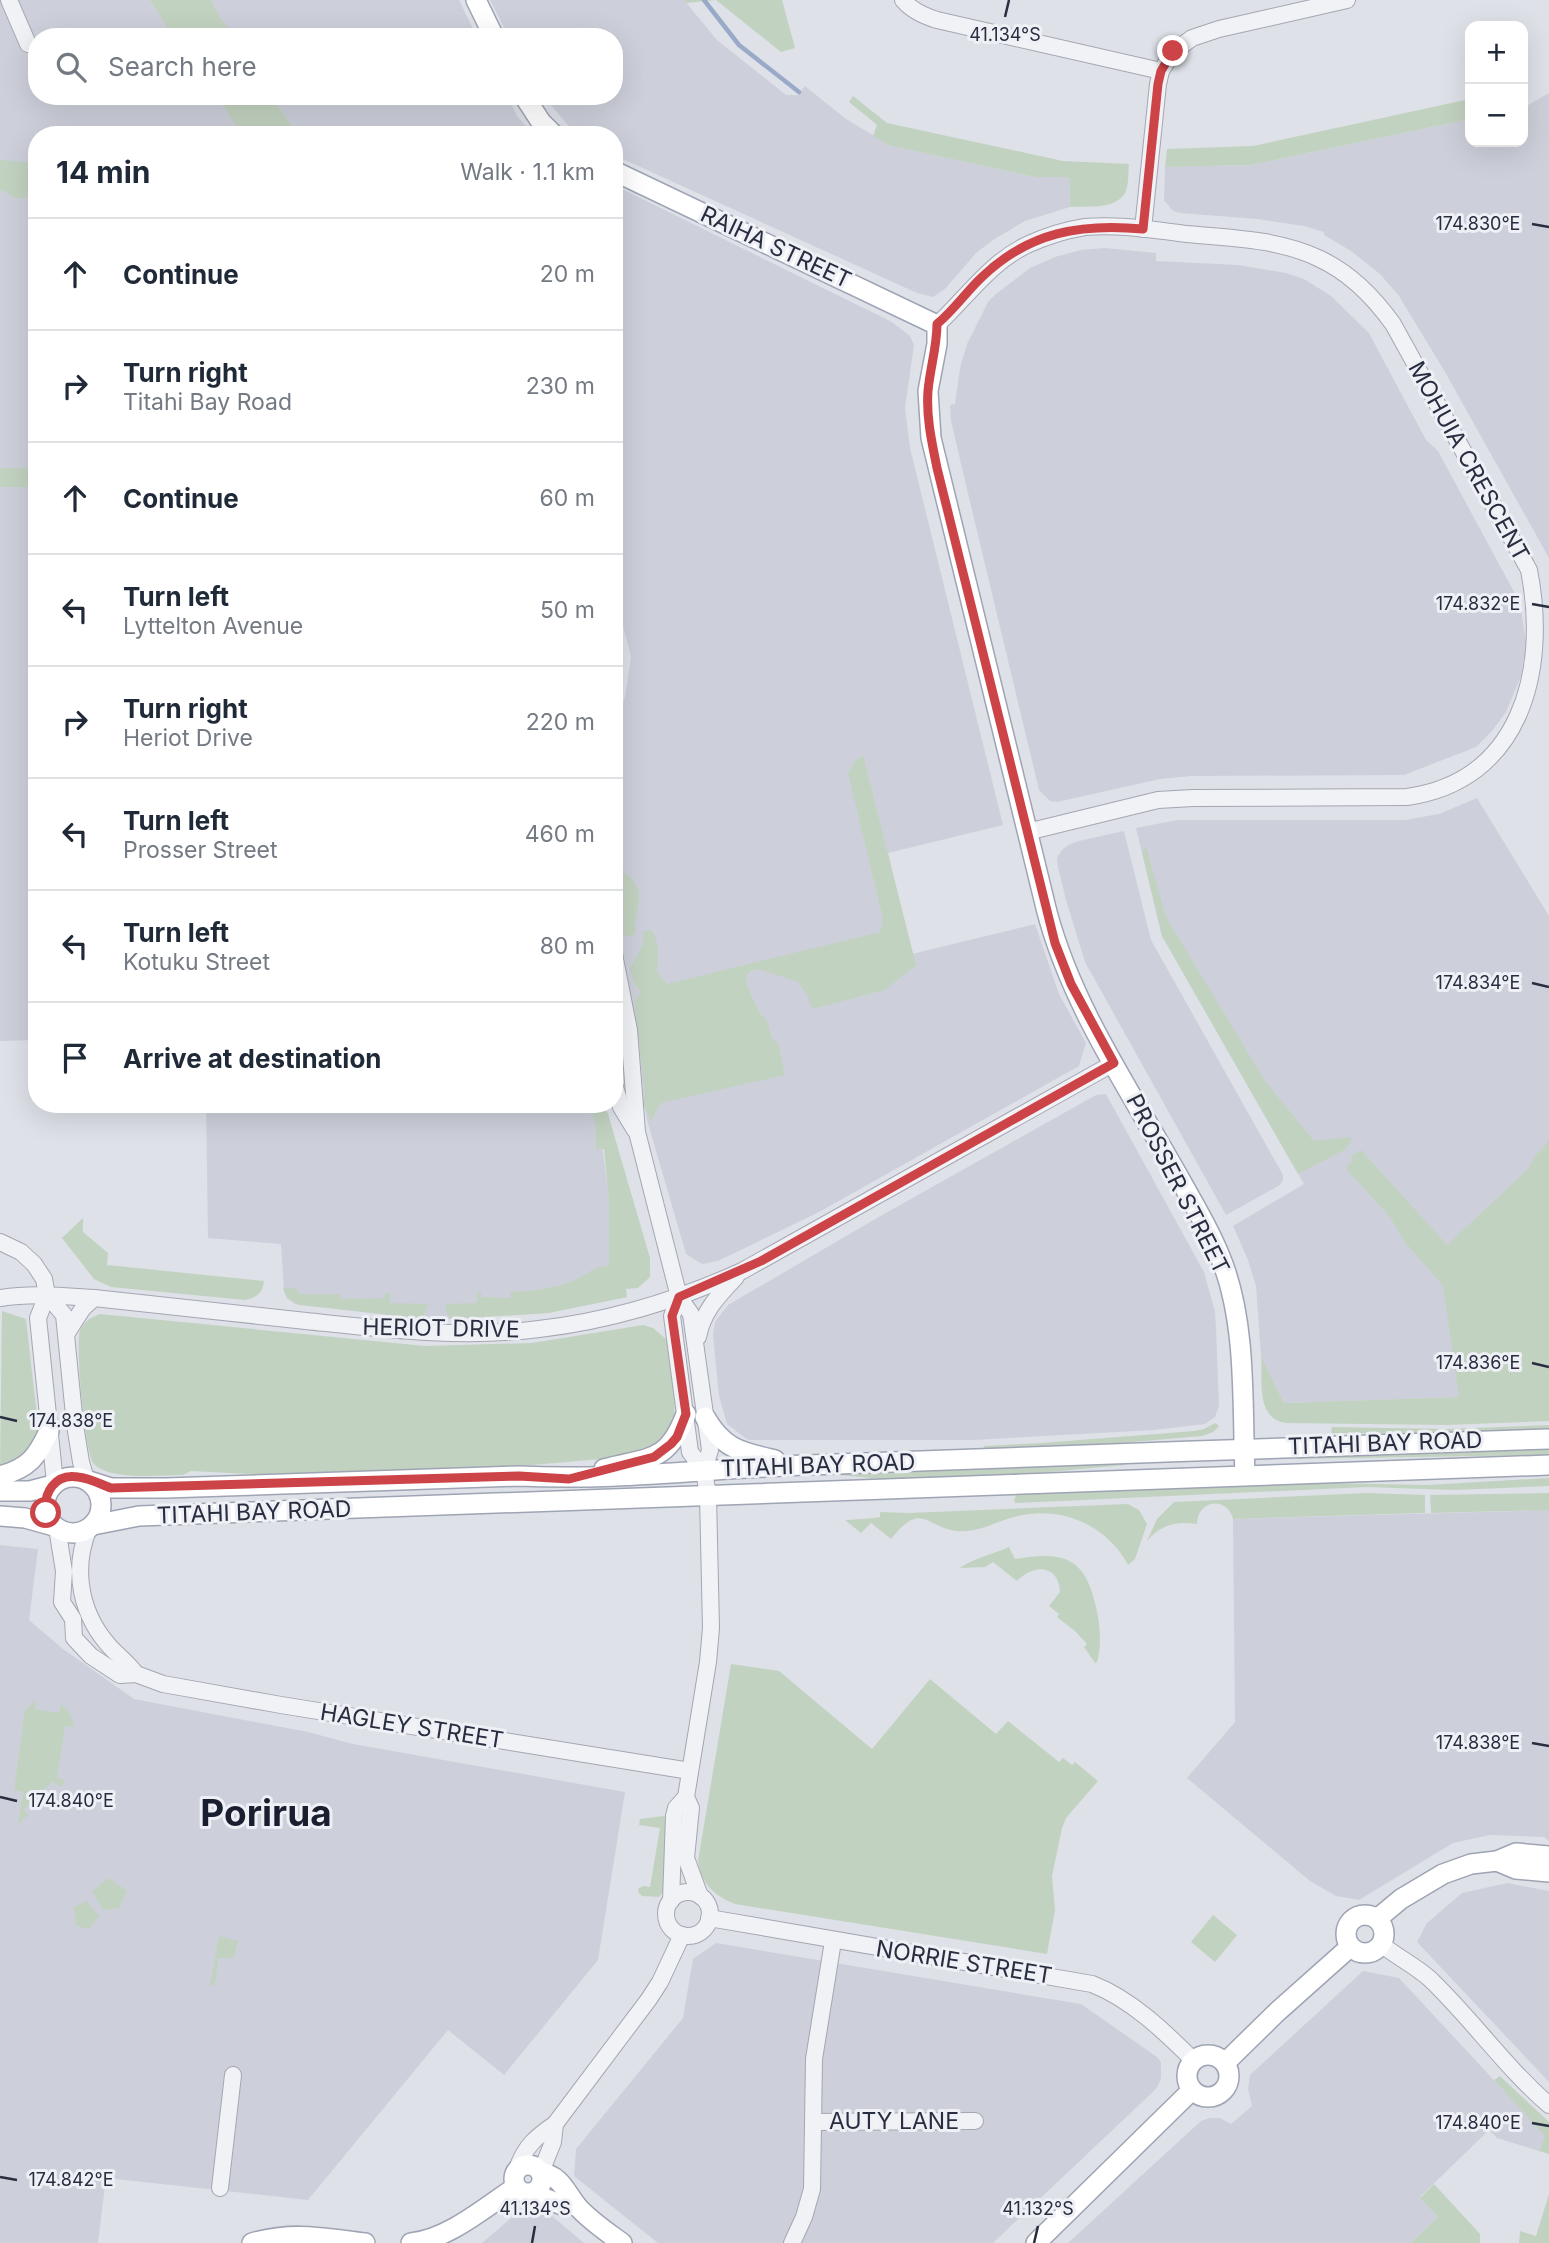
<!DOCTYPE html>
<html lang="en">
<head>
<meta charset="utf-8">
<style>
  body { margin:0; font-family:Inter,sans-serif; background:#f2f2f3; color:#1f2937 }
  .controls { position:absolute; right:21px; top:21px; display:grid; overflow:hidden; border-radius:14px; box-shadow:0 7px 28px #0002 }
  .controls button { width:63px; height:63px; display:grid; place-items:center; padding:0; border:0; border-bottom:2px solid #e0e1e3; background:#fff; color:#1f2937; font:35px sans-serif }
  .stop { position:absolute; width:21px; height:21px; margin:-16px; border:5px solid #cd4448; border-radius:50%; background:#fff }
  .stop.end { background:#cd4448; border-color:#fff; box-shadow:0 2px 7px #0008 }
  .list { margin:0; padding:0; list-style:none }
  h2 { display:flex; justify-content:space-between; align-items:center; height:91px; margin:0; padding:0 28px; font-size:30px }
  h2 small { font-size:23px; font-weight:400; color:#747a83 }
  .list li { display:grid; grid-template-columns:46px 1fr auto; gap:21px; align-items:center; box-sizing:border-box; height:112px; padding:0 28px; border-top:2px solid #e0e1e3 }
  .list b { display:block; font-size:26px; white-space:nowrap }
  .list p { margin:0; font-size:23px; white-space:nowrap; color:#747a83 }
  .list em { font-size:23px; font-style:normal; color:#747a83 }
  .icon { flex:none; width:38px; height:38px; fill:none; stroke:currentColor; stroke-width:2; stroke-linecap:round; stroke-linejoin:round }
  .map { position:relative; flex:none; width:1549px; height:2243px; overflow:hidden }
  .search { position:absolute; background:#fff; box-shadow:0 7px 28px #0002; left:28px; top:28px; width:595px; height:77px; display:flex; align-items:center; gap:18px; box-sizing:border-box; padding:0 24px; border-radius:28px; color:#747a83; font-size:26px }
  .panel { position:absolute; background:#fff; box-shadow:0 7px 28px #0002; left:28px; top:126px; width:595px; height:987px; border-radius:28px }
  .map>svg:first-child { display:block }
</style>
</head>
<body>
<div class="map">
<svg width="1549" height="2243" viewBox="0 0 1549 2243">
  <rect width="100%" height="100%" fill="#dee1e8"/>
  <g fill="#cdd0da">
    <path d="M0,0H459L477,37H37V96H507L517,116L534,135H37V1040L0,1041Z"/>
    <path d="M490,0H684L717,40L786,95H798L805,86L846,119L891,146L1035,177H1069L1070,207L1025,221L993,240L976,253L945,289L933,297L917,293L614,155V135H581L568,125L543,96H614V37H509Z"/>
    <path d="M1549,93V558L1445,372L1399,296L1380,274L1351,251L1324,235V232L1304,226L1257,219L1180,213L1173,211L1164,200L1165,167L1251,165L1470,119V142H1523V108Z"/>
    <path d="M614,185L892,322L910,336L914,345L905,408L910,448L1003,825L888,853L912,954L1035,924L1059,994L1086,1043L1079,1066L819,1212L718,1261L702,1264L686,1254L647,1120L644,1104L639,1041L614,926V726L625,697L631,657L621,618L614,609Z"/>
    <path d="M1105,248L1156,253V261L1238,265L1286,273L1304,279L1331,296L1369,333L1426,440L1438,451L1520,603L1526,642L1521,676L1506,712L1492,731L1476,747L1404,775L1192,776L1160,779L1057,802L1050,801L1039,790L971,506L951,421L950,405L955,404L960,368L967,344L988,302L996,294L1030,268L1055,257L1081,250Z"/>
    <path d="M1477,798L1549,916V1419L1463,1397L1284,1403L1261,1356L1256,1286L1248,1260L1233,1226L1304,1184L1162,936L1136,828L1177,820H1405L1439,814Z"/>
    <path d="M1124,831L1151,940L1283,1175V1180L1280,1185L1226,1215L1085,962L1066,900L1058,867L1057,858L1062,850L1068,845L1079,841Z"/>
    <path d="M1106,1094L1204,1272L1215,1312L1216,1327L1219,1406L1215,1417L1205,1424L1154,1430L973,1440H748L727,1424L719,1396L713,1335L715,1322L728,1305L877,1218L1096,1095Z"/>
    <path d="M206,1104H597L609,1199V1259L627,1297L548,1313L451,1319L403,1317L295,1304L287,1298L284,1291L281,1244L208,1238Z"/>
    <path d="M1549,1510V1841L1544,1837L1490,1835L1453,1843L1359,1900L1336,1896L1310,1881L1187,1778L1235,1722L1233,1519Z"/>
    <path d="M0,1545L38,1549L29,1620L63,1649L134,1699L308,1732L353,1744L625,1792L598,1960L504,2075L448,2030L308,2200L106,2178L98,2243H0Z"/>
    <path d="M1507,1883L1549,1891V2082L1417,1942L1427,1923L1462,1893Z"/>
    <path d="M716,1943L1081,2004L1157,2057L1161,2062V2078L1157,2088L993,2243H658L574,2176L576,2149L683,2018L693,1959Z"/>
    <path d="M1363,1971L1399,1978L1546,2136L1539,2151L1497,2138L1489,2130L1420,2197L1438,2217L1411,2243H1068L1201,2121L1210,2118H1220L1231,2124L1252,2106L1248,2089L1250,2075Z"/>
    <path d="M528,2209L546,2211L584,2243H482L518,2212Z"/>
  </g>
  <g fill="#c2d2c0">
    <path d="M150,0H211L220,18L236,37H178L171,33Z"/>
    <path d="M684,0H782L795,48L781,52L716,0L686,3Z"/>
    <path d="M218,96H271L298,135H238L236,126Z"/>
    <path d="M853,96L887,123L1063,161L1129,164C1128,173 1129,186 1125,193C1115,210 1087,206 1070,207L1069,177H1035L891,146L873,136L877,125L849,102Z"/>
    <path d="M1470,99V119L1251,165L1165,167L1167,149L1253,146Z"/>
    <path d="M0,160L37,163V198H15L4,191H0Z"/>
    <rect x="0" y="468" width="37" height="19"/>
    <path d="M863,755L916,965L885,990L812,1009L807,994L798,982L758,969L751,971L746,975L747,986L760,1014L767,1020L772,1039L778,1043L785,1075L661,1103L651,1121L642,1102L645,1093L635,1006V1000L641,992L635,985L630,969C636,955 645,948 643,932L650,929C661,941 658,957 657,972L667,984L880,932L883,919L848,773L855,761Z"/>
    <path d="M1146,846L1166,917L1265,1081L1314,1141L1350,1137L1352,1140L1346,1149L1298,1174L1162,936L1142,852Z"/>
    <path d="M620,869C652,892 634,903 636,932L631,937L622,935L614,925V870Z"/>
    <path d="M589,1104H602L608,1114L650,1258V1277L638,1288L626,1289L627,1297L548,1313L451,1319L446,1312L445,1304L477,1303V1293L481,1292V1297L510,1298L511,1292C530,1292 555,1288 573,1281C587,1275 591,1267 609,1266V1202L604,1149H596V1127Z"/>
    <path d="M1549,1141V1421L1446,1425L1286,1423C1255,1418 1263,1380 1261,1356L1284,1403L1459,1397L1443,1286L1404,1241L1390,1217L1347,1170V1166L1352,1162L1351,1156L1361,1150L1447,1245L1528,1169L1536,1155Z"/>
    <path d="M83,1218V1232L108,1253L107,1265L264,1281C263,1293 256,1298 245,1300L111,1287L94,1279L62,1238Z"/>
    <path d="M283,1288H295L300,1294H340V1299L384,1298L385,1293H390V1303L428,1304L423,1318L299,1305L287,1298Z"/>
    <path d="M2,1311L26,1319L39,1434L31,1451L0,1470Z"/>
    <path d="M100,1314L425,1346L532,1343L643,1325L653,1328L666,1339L675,1399L674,1422L670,1433L653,1449L613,1458L520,1466L271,1475L191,1471L183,1475C159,1475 111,1481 94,1464C85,1455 75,1344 80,1331C84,1321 90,1318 100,1314Z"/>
    <path d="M1215,1423L1219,1426L1213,1432L1202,1436L1050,1449L985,1451L984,1446L1042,1443L1194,1431L1204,1429Z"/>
    <path d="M1549,1425V1430L1443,1434L1331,1433L1332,1427L1447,1429Z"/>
    <path d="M1549,1448V1455L1294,1459L1293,1457Z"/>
    <path d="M1125,1463V1465L1038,1473L894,1480L838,1475V1473Z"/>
    <path d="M1549,1478V1486L1454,1490L1366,1487L1015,1503L1014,1499L1018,1493L1264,1482L1427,1485Z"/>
    <path d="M1366,1493L1425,1495V1513L1233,1519C1228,1496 1197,1499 1197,1524C1175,1521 1161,1525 1147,1541L1157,1519L1174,1502Z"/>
    <path d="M1549,1493V1510L1431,1513L1430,1495Z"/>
    <path d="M1128,1504L1139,1510L1147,1524L1135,1559L1128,1565C1107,1525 1062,1506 1018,1516C1000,1520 984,1530 966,1531C927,1534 925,1496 891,1539L871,1523L861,1533L845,1520C850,1520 877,1518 880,1517V1512L909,1513Z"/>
    <path d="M1009,1547L1015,1559C1063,1551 1085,1556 1096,1607C1100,1625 1102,1644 1097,1662L1095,1663L1084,1647L1087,1644L1075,1631L1057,1617L1059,1614L1049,1606L1060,1592C1059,1565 1034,1563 1017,1581L993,1562L985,1567L960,1568C975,1557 992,1555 1009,1547Z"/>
    <path d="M731,1664L779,1671L872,1749L930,1679L996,1734L1008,1721L1059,1762L1063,1758L1072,1765L1075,1762L1098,1781L1066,1818L1062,1828L1052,1876L1055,1910L1047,1954L735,1904C713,1895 702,1884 698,1861Z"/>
    <path d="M36,1700L35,1709L59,1713L61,1704L70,1713L74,1727L65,1726L57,1778L66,1780L60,1787L53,1781L23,1809L28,1815L18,1824L23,1792L14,1790L25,1710Z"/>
    <path d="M663,1816L667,1818L666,1888L659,1897L642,1896L639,1893L638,1889L643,1886L650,1887L660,1828L639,1825L640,1819Z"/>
    <path d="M109,1878L127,1891L119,1908L103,1910L92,1891Z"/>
    <path d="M87,1901L99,1916L89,1929L76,1926L74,1907Z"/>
    <path d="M1213,1915L1237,1935L1215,1962L1191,1942Z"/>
    <path d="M219,1936L238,1941L234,1958H218L215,1986L210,1985Z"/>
    <path d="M1500,2076L1549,2122V2154L1539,2151L1545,2136L1494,2080Z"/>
    <path d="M1434,2184L1480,2234V2243H1411L1438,2217L1420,2198Z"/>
    <path d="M1549,2194V2243H1519L1520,2231L1536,2236Z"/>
  </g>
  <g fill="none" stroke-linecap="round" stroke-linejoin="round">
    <path stroke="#99aac8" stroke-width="4.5" d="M704,0L739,45L799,92"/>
    <g stroke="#a4a7b2" stroke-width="18">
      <g id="minor">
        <path d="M9,0L28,44"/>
        <path d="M903,0C912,11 924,16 937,20L1161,71"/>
        <path d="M1143,229L1158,84L1161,71L1173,52L1192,38L1219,29L1347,0"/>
        <path d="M937,325C968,296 990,262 1029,244C1047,236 1066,230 1085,227C1119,224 1153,230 1187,234C1230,238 1278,239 1318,258C1349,272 1373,296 1393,324L1529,570C1549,672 1520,781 1407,797L1193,798L1158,800L1027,832"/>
        <path d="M614,954L629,1030L637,1132L679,1297L691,1314L710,1450L704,1470L708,1496L711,1628L708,1662L686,1797L691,1808L686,1858L700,1896"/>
        <path d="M614,1084L621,1107L635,1130"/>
        <path d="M0,1242L21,1252L34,1264L44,1279L47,1295L64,1315L75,1425L81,1462L86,1479"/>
        <path d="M47,1295L38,1318L55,1483"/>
        <path d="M679,1297L672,1316L690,1452L704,1470"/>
        <path d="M0,1298C32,1293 62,1296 94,1298C165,1306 235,1313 306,1321C383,1329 461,1339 539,1329C609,1321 678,1300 742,1271L1114,1063"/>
        <path d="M67,1333L83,1308L94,1298"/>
        <path d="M698,1337C703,1311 718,1296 736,1277"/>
        <path d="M57,1528L64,1571L62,1602L73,1619L74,1638L91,1656L120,1675L136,1674L163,1684L281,1705L690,1771"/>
        <path d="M89,1528C71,1571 81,1617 113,1650C122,1659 129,1664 136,1674"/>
        <circle cx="688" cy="1914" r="22"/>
        <path d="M671,1901L674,1816L676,1808L686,1797"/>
        <path d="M709,1918L1092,1984C1131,1999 1165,2032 1194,2061"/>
        <path d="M1381,1944C1397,1957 1414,1965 1430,1979C1472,2019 1505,2067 1549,2105"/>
        <path d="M813,2122L975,2121"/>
        <path d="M517,2169C525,2146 536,2137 555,2124L649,1999L660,1982L682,1935"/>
        <path d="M541,2172L553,2142L555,2124"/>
        <path d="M220,2188L233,2075"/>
        <path d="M792,2243L804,2217L812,2189L814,2059L833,1941"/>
      </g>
    </g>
    <g stroke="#9ea4b3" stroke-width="22">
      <g id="major">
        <path d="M476,0L494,37"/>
        <path d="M524,96L541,122L554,135"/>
        <path d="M614,171L937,325V344L928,391L931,438L1047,912C1072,1006 1129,1089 1177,1174C1193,1203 1211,1232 1223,1264C1247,1328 1242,1407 1245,1475"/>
        <path d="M705,1417C723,1449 741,1452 775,1460"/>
        <path d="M604,1469C649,1457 668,1463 686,1414"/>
        <path d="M0,1476C29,1468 37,1457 49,1431"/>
        <circle cx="73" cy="1505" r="28"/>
        <path d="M89,1481L111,1488H166L519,1476C616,1481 712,1468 809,1465C1056,1457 1302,1446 1549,1439"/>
        <path d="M0,1491H30L53,1485"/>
        <path d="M0,1516L25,1518L54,1526"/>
        <path d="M93,1525L139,1516L1549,1465"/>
        <path d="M1497,1861L1516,1869L1549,1872"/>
        <circle cx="1365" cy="1934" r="19"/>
        <path d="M1377,1919L1401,1899L1443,1874L1471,1864L1497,1861L1516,1853L1549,1856"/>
        <circle cx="1208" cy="2076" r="21"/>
        <path d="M1225,2063L1276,2013L1350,1947"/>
        <circle cx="528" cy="2179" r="14"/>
        <path d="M541,2173C560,2174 567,2194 577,2206C589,2220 607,2232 622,2243"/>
        <path d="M532,2193L562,2205H576"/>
        <path d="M252,2243C294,2231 323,2238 365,2243"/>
        <path d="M411,2243C449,2239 485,2207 516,2187"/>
        <path d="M1036,2243L1192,2090"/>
      </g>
    </g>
    <use href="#minor" stroke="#f1f2f6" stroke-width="16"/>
    <use href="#major" stroke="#fff" stroke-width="19"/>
  </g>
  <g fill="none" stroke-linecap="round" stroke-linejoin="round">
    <path stroke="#cd4448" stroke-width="9" d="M46,1513C43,1493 55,1473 78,1477C89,1478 100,1484 111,1488L519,1476L569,1479L654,1457L671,1444L677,1437L686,1414L672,1316L679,1297L761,1261L1114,1063L1071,984L1055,943L937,468C932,443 926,417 928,391C930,368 937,347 937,324C954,310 966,292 982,277C1029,232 1081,223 1143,229L1158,84L1161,71L1173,51"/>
  </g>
  <path fill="none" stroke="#282d3f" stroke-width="2.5" d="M1005,17L1009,0M1532,224L1549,227M1532,604L1549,607M1532,983L1549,987M1532,1363L1549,1367M0,1417L17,1421M1532,1743L1549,1746M0,1797L17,1801M1532,2123L1549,2126M0,2177L17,2180M532,2243L535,2226M1034,2243L1038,2226"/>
  <g text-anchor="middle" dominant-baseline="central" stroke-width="6" stroke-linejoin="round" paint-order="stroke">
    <g font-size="23" fill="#282d3f" stroke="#eef0f5">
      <text transform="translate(776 247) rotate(25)">RAIHA STREET</text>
      <text transform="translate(1469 461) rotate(61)">MOHUIA CRESCENT</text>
      <text transform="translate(1178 1184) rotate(63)">PROSSER STREET</text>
      <text transform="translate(441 1328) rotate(1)">HERIOT DRIVE</text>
      <text transform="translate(1385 1443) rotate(-2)">TITAHI BAY ROAD</text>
      <text transform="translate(818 1465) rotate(-2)">TITAHI BAY ROAD</text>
      <text transform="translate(254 1512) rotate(-2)">TITAHI BAY ROAD</text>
      <text transform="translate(412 1726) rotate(9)">HAGLEY STREET</text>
      <text transform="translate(964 1962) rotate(9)">NORRIE STREET</text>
      <text x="894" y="2121">AUTY LANE</text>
    </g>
    <g font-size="37" font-weight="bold" fill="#1a1f2f" stroke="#eef0f5">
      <text x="266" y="1812">Porirua</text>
    </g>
  </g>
  <g font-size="18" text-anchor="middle" fill="#282d3f" stroke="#eef0f5" stroke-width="6" stroke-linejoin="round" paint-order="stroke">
    <text x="1005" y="41">41.134°S</text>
    <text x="1478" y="230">174.830°E</text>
    <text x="1478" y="610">174.832°E</text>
    <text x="1478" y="989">174.834°E</text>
    <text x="1478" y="1369">174.836°E</text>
    <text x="71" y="1427">174.838°E</text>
    <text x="1478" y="1749">174.838°E</text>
    <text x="71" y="1807">174.840°E</text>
    <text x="1478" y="2129">174.840°E</text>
    <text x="71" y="2186">174.842°E</text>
    <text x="535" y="2215">41.134°S</text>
    <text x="1038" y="2215">41.132°S</text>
  </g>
</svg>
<div class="controls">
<button>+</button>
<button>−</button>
</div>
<div class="stop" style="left:46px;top:1513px"></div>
<div class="stop end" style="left:1173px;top:51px"></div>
<div class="search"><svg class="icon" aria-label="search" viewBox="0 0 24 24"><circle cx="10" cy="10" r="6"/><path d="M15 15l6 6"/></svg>Search here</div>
<section class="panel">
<h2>14 min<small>Walk · 1.1 km</small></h2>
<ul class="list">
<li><svg class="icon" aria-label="ahead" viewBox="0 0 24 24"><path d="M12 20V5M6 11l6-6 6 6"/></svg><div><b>Continue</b></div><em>20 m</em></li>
<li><svg class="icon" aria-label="right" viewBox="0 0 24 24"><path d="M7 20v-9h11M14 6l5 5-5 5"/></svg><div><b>Turn right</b><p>Titahi Bay Road</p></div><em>230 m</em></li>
<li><svg class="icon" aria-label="ahead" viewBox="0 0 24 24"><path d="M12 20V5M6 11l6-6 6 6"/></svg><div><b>Continue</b></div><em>60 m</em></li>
<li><svg class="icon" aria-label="left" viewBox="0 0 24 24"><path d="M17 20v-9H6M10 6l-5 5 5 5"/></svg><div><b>Turn left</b><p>Lyttelton Avenue</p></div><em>50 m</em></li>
<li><svg class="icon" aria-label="right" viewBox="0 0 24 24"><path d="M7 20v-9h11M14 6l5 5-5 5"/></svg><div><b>Turn right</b><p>Heriot Drive</p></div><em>220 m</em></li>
<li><svg class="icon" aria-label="left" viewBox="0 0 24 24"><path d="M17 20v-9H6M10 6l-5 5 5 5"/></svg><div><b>Turn left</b><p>Prosser Street</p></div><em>460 m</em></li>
<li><svg class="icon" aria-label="left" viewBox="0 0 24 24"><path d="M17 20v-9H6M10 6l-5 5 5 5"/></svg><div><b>Turn left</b><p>Kotuku Street</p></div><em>80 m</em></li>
<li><svg class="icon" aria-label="arrive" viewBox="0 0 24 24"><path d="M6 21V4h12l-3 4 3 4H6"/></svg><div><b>Arrive at destination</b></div></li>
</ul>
</section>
</div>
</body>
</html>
